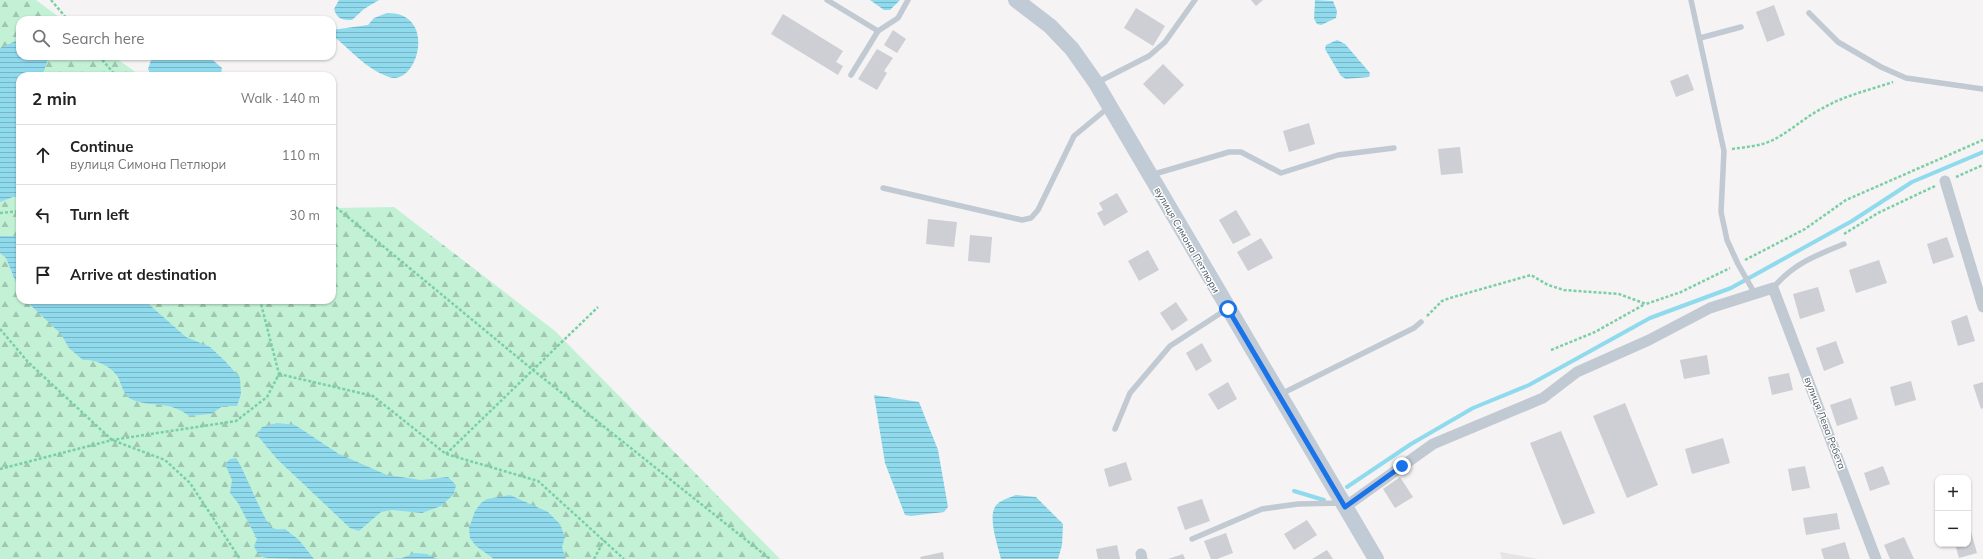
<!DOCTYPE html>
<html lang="en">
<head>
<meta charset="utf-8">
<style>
  body { margin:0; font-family:Mulish,sans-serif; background:#f2f2f2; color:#222 }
  .controls { position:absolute; right:12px; bottom:12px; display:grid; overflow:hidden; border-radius:8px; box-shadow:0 1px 3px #0004 }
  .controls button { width:36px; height:36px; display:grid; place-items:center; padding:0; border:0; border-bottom:1px solid #e0e0e0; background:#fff; color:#222; font:20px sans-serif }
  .stop { position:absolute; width:12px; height:12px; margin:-9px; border:3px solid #1a73e8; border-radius:50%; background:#fff }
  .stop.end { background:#1a73e8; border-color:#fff; box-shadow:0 1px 4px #0008 }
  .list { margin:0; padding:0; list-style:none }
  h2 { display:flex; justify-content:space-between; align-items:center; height:52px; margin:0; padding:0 16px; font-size:17px }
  h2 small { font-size:13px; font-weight:400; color:#767676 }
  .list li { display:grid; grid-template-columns:26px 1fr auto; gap:12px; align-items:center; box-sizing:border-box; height:60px; padding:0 16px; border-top:1px solid #e0e0e0 }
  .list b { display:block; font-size:15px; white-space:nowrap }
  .list p { margin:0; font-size:13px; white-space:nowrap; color:#767676 }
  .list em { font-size:13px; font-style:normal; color:#767676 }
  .icon { flex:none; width:22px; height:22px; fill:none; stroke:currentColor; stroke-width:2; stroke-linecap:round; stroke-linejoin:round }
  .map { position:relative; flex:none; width:1983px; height:559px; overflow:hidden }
  .search { position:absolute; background:#fff; box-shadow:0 1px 3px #0004; left:16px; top:16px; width:320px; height:44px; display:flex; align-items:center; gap:10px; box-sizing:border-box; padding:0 14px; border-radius:12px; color:#767676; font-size:15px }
  .panel { position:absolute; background:#fff; box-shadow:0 1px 3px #0004; left:16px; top:72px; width:320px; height:232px; border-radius:12px }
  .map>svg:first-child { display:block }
</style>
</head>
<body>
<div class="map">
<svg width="1983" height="559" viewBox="0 0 1983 559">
  <defs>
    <pattern id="forest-firs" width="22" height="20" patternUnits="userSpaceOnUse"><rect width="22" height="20" fill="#c3f1d5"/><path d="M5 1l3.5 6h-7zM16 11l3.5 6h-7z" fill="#a0c6b0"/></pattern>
    <pattern id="water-rules" width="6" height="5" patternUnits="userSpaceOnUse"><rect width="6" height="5" fill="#90daee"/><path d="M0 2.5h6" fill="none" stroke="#78b4c4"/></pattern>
  </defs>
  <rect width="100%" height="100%" fill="#f5f3f3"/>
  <path fill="#e6e4e5" d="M1500,552L1538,559H1502Z"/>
  <path fill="url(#forest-firs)" d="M0,0H36L63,20H20V56H113L141,76H20V300H332V208L394,207L555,331L780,559H0Z"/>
  <g fill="url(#water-rules)">
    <path d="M339,0H379L364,9L352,20C342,20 337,19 334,9Z"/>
    <path d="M870,0H900L890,10H884Z"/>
    <path d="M1315,0L1333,1L1337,11L1336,18L1321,25L1317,24L1314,19Z"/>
    <path d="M387,13C438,12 418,87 389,77C366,69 351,50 332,35V30L368,25L374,18Z"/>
    <path d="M20,39V56H49L44,71L38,76H20V197H13L0,202V48Z"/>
    <path d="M1337,40L1345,44L1370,73L1369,77L1346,79L1341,76L1325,49L1326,45Z"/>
    <path d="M155,56H208L222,68L221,75L151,76L148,69L151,60Z"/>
    <path d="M0,236H20V292L6,258L0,253Z"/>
    <path d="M25,300H144L186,337L210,347L225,361L240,378L241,394L237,406H223L211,414L189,416C169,400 153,408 133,400C123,396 122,385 118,377C111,366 96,359 83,360L69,348L61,334Z"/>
    <path d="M874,395L919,402L938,450L948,507L944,512L911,516L905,515L885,463Z"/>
    <path d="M277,423L295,425L339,454L387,475L421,480L448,477L456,485L454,494L441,506L422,513L392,510L381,512L359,531L350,528L277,459L257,435L262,427Z"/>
    <path d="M236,458C245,470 264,524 273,528C276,530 281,529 285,529L299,540L314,559C301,559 273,559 262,557C258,555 256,550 254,546L257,539L238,503L230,493L232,480L225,464L230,459Z"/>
    <path d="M510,495L548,512L560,524L565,537L562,547L566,559H494L476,546L470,538L469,528L475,511L481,503L487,499Z"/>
    <path d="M1016,495L1036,497L1063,524L1062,545L1058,559H1001C998,547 988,518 995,507C999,500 1009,498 1016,495Z"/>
    <path d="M415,553L427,554L437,559H389L402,558Z"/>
  </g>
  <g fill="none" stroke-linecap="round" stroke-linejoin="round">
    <g stroke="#90daee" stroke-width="4">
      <path d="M1347,487L1411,444L1473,408L1529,385L1650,318L1731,288L1852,221L1912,182L1983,152"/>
      <path d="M1294,491L1324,500"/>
    </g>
  </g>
  <g fill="#cdcfd5">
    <path d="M1251,0H1263L1256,6Z"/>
    <path d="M1774,5L1785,35L1767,42L1756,12Z"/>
    <path d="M1136,8L1165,26L1153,46L1124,28Z"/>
    <path d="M783,14L843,51L836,62L843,66L838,75L771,34Z"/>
    <path d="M893,30L906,39L897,53L884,45Z"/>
    <path d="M877,49L893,58L884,71L887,73L877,90L858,79Z"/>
    <path d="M1163,64L1184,85L1164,105L1143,84Z"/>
    <path d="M1688,74L1694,90L1676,97L1670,81Z"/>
    <path d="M1309,123L1315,144L1289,152L1283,131Z"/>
    <path d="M1460,147L1463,173L1441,175L1438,149Z"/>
    <path d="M1117,193L1128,212L1104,226L1097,213L1103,210L1099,203Z"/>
    <path d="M1236,210L1251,235L1233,244L1219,220Z"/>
    <path d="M928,219L957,222L954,247L926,244Z"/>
    <path d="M970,235L992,237L990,263L968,261Z"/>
    <path d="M1947,237L1954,257L1933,264L1927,244Z"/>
    <path d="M1261,238L1273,258L1248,271L1237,252Z"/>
    <path d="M1148,250L1159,270L1139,281L1128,261Z"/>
    <path d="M1879,260L1887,283L1856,293L1849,270Z"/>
    <path d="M1818,287L1825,311L1800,319L1793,294Z"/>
    <path d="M1176,302L1188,320L1172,331L1160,313Z"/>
    <path d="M1967,315L1975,341L1958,346L1951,321Z"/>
    <path d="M1836,341L1844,363L1824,371L1816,348Z"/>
    <path d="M1202,343L1212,361L1196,371L1186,353Z"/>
    <path d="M1707,355L1710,374L1684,379L1680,360Z"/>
    <path d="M1789,373L1793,390L1772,395L1768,377Z"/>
    <path d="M1911,381L1916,400L1895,406L1890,387Z"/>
    <path d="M1228,382L1237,399L1218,410L1208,394Z"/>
    <path d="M1983,382V408L1981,409L1973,385Z"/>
    <path d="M1851,398L1858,419L1837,426L1830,405Z"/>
    <path d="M1625,403L1658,485L1627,498L1593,416Z"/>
    <path d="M1561,431L1595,513L1563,525L1530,443Z"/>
    <path d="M1723,438L1730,463L1692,474L1685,449Z"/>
    <path d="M1126,462L1132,480L1109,487L1104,469Z"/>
    <path d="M1805,466L1810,488L1792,491L1788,469Z"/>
    <path d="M1883,466L1890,484L1870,491L1864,473Z"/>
    <path d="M1400,477L1413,497L1395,508L1383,489Z"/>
    <path d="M1202,499L1210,521L1185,530L1177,507Z"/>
    <path d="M1837,513L1840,529L1806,535L1803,518Z"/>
    <path d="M1307,520L1317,535L1294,550L1284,534Z"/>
    <path d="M1971,532L1977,553L1959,558L1955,544H1968V533Z"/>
    <path d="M1226,533L1233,553L1217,559H1211L1204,541Z"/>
    <path d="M1904,537L1914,559H1890L1884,545Z"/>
    <path d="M1845,542L1850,559H1824L1821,549Z"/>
    <path d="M1117,545L1120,559H1098L1096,549Z"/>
    <path d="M1327,550L1333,559H1312Z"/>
    <path d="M943,552L944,559H921L920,557Z"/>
    <path d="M1183,554L1185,559H1168Z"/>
  </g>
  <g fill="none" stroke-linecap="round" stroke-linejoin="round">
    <g stroke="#7ad0a6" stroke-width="2.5" stroke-dasharray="3 2" stroke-linecap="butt">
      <path d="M51,0L68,20"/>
      <path d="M99,56L116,76"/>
      <path d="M1732,149C1746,147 1761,146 1773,140C1791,131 1806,116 1825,107C1846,95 1870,90 1893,82"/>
      <path d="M1956,177L1983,165"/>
      <path d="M332,204L533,370L770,559"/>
      <path d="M0,213L20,211"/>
      <path d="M1844,234L1878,213L1935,186"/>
      <path d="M1745,260L1805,229L1846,200L1983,140"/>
      <path d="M1427,316L1442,301L1450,298L1531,275L1548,285L1564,290L1619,294L1646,304L1681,292L1730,268"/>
      <path d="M0,329L28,362L112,440L165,460L190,483L240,559"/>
      <path d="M1551,350L1595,332L1645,304"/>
      <path d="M279,374L373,396L446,454L538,481L624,559"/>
      <path d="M446,454L598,307"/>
      <path d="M0,469L112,440L236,421L267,397L279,374L260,300"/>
      <path d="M594,559L604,540"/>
    </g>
    <g stroke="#c1cad2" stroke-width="5.5">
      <path d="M827,0L878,31"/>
      <path d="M1691,0L1724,151L1721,212L1727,240L1738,264L1755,294"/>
      <path d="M1809,13L1838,42L1881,67L1906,78L1983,89"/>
      <path d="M1700,38L1741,27"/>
      <path d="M851,75L878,31L898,18L908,0"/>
      <path d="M1098,82L1149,56L1165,42L1195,0"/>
      <path d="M1151,175L1229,152H1241L1281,173L1338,155L1394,148"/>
      <path d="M883,188L1022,220L1031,218L1038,210L1074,136L1109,107"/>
      <path d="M1773,288C1794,263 1815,256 1844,244"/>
      <path d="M1281,394L1414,328L1421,322"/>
      <path d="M1115,429L1130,393L1170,346L1227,309"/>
      <path d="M1192,539L1262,509L1298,504L1340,503"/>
    </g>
    <g stroke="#c1cad2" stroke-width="11">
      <path d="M1945,181L1983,307"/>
      <path d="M1345,507L1433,444L1543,398L1577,372L1649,340L1710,308L1773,288L1876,559"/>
      <path d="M1141,554L1142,559"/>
    </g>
    <path stroke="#c1cbd6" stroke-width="16" d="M1016,0L1050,26L1072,49L1096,83L1376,559"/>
  </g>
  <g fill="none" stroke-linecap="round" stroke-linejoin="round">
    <path stroke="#1a73e8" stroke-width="5" d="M1228,309L1345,507L1402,466"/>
  </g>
  <g text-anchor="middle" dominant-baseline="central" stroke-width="3" stroke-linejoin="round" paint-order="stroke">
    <g font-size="10" fill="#4a5661" stroke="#fff">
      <text transform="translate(1187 240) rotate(60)">вулиця Симона Петлюри</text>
      <text transform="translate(1825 423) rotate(69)">вулиця Лева Ребета</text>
    </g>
  </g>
</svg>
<div class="controls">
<button>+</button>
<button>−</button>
</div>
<div class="stop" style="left:1228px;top:309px"></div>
<div class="stop end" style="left:1402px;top:466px"></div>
<div class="search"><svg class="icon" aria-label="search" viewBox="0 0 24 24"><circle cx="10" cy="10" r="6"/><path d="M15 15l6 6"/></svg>Search here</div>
<section class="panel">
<h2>2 min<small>Walk · 140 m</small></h2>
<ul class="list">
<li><svg class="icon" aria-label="ahead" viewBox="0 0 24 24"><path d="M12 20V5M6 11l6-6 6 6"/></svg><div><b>Continue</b><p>вулиця Симона Петлюри</p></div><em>110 m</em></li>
<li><svg class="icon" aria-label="left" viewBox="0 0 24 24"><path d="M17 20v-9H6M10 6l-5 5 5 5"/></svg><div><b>Turn left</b></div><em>30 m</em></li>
<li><svg class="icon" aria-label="arrive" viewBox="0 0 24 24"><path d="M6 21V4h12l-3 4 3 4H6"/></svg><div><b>Arrive at destination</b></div></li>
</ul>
</section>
</div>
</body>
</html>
